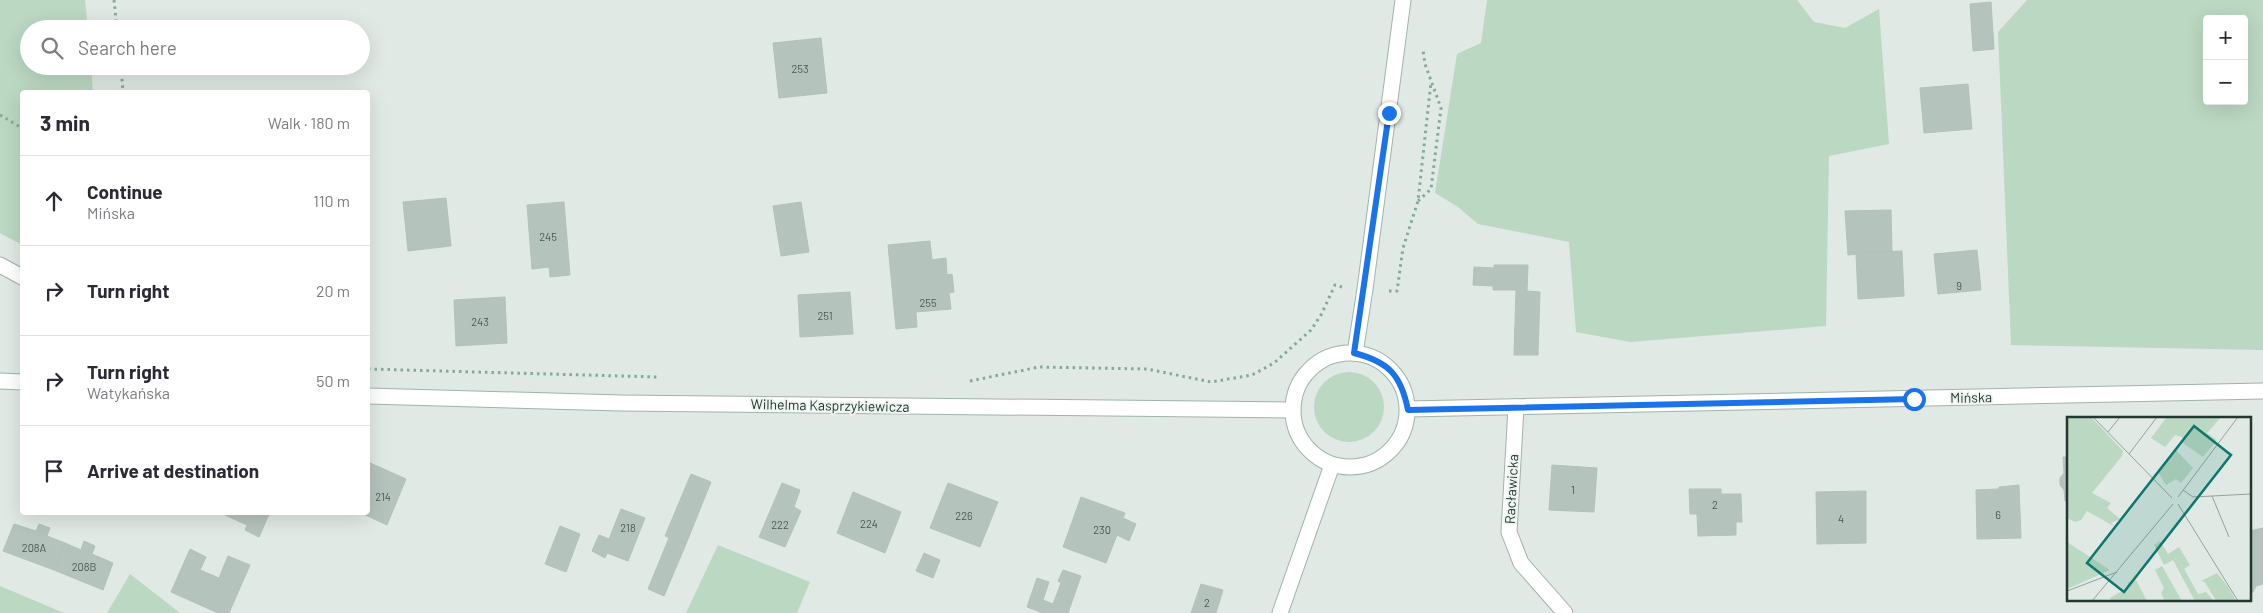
<!DOCTYPE html>
<html lang="en">
<head>
<meta charset="utf-8">
<style>
  body { margin:0; font-family:Barlow,sans-serif; background:#f2f2f3; color:#2b2b33 }
  .controls { position:absolute; right:15px; top:15px; display:grid; overflow:hidden; border-radius:5px; box-shadow:0 5px 20px #0002 }
  .controls button { width:45px; height:45px; display:grid; place-items:center; padding:0; border:0; border-bottom:1px solid #e1e1e2; background:#fff; color:#2b2b33; font:25px sans-serif }
  .stop { position:absolute; width:15px; height:15px; margin:-11px; border:4px solid #1a73e8; border-radius:50%; background:#fff }
  .stop.end { background:#1a73e8; border-color:#fff; box-shadow:0 1px 5px #0008 }
  .list { margin:0; padding:0; list-style:none }
  h2 { display:flex; justify-content:space-between; align-items:center; height:65px; margin:0; padding:0 20px; font-size:21px }
  h2 small { font-size:16px; font-weight:400; color:#7c7c81 }
  .list li { display:grid; grid-template-columns:32px 1fr auto; gap:15px; align-items:center; box-sizing:border-box; height:90px; padding:0 20px; border-top:1px solid #e1e1e2 }
  .list b { display:block; font-size:19px; white-space:nowrap }
  .list p { margin:0; font-size:16px; white-space:nowrap; color:#7c7c81 }
  .list em { font-size:16px; font-style:normal; color:#7c7c81 }
  .icon { flex:none; width:28px; height:28px; fill:none; stroke:currentColor; stroke-width:2; stroke-linecap:round; stroke-linejoin:round }
  .map { position:relative; flex:none; width:2263px; height:613px; overflow:hidden }
  .search { position:absolute; background:#fff; box-shadow:0 5px 20px #0002; left:20px; top:20px; width:350px; height:55px; display:flex; align-items:center; gap:12px; box-sizing:border-box; padding:0 18px; border-radius:28px; color:#7c7c81; font-size:19px }
  .panel { position:absolute; background:#fff; box-shadow:0 5px 20px #0002; left:20px; top:90px; width:350px; height:425px; border-radius:5px }
  .map>svg:first-child { display:block }
</style>
</head>
<body>
<div class="map">
<svg width="2263" height="613" viewBox="0 0 2263 613">
  <rect width="100%" height="100%" fill="#e0e9e4"/>
  <g fill="#bbd8c2" fill-rule="evenodd">
    <path d="M0,0H85L88,29H29V66H91L93,92H22V245L0,233Z"/>
    <path d="M1487,0H1797L1814,22L1845,28L1879,9L1889,144L1829,156L1826,326L1630,342L1576,332L1569,242L1478,224L1458,207L1435,193L1457,54L1481,43Z"/>
    <path d="M2027,0H2263V350L2011,345L1998,32ZM2207,19H2244V101H2207Z"/>
    <circle cx="1349" cy="407" r="35"/>
    <path d="M718,545L810,582L797,613H686Z"/>
    <path d="M130,574L180,613H107Z"/>
    <path d="M0,586L64,613H0Z"/>
  </g>
  <g fill="#b5c3bd" stroke="#b3c1bb">
    <path d="M1991,2L1994,49L1973,51L1970,4Z"/>
    <path d="M256,22L257,29H192Z"/>
    <path d="M821,38L827,93L779,98L773,43Z"/>
    <path d="M1968,84L1972,129L1924,133L1920,88Z"/>
    <path d="M446,198L451,246L408,251L403,202Z"/>
    <path d="M564,202L570,275L550,277L549,267L532,269L527,205Z"/>
    <path d="M801,202L809,252L781,256L773,206Z"/>
    <path d="M1891,210L1892,251L1848,255L1845,211Z"/>
    <path d="M930,241L932,260L946,258L947,275L952,274L954,292L949,293L951,309L916,312L917,327L896,329L888,245Z"/>
    <path d="M1977,250L1981,290L1938,294L1934,254Z"/>
    <path d="M1902,251L1904,296L1858,299L1856,253Z"/>
    <path d="M1494,265H1528L1527,291L1540,292L1538,355H1514L1516,290H1493V286L1473,285L1474,267L1494,268Z"/>
    <path d="M850,292L853,334L800,337L798,295Z"/>
    <path d="M505,297L507,343L456,346L454,300Z"/>
    <path d="M2063,457H2068V501H2065L2064,490L2060,485V478L2064,473Z"/>
    <path d="M368,462L406,479L387,525L359,512H368Z"/>
    <path d="M1552,465L1597,468L1594,512L1549,510Z"/>
    <path d="M691,474L711,482L686,544L665,536Z"/>
    <path d="M782,483L800,490L794,507L801,511L785,547L759,537Z"/>
    <path d="M948,483L998,502L980,547L930,528Z"/>
    <path d="M2019,485L2021,538L1977,539L1976,490L1999,489V487Z"/>
    <path d="M1689,489H1721V494H1741L1742,522H1736V535L1698,536L1697,514H1690Z"/>
    <path d="M1866,491V543L1817,544L1816,492Z"/>
    <path d="M853,492L901,512L885,553L837,533Z"/>
    <path d="M1081,497L1125,513L1123,518L1136,524L1129,541L1117,535L1106,563L1063,547Z"/>
    <path d="M621,509L645,518L628,561L607,553L605,558L592,551L599,535L609,539Z"/>
    <path d="M226,512H270L259,537L245,530L247,525L225,515Z"/>
    <path d="M14,524L36,531L39,524L50,528L47,536L65,543L54,570L3,551Z"/>
    <path d="M560,526L580,534L566,572L545,564Z"/>
    <path d="M2263,528V584L2256,586L2253,592L2249,593V531Z"/>
    <path d="M669,538L686,544L664,596L648,589Z"/>
    <path d="M84,541L95,546L92,554L113,563L103,590L54,570L65,543L81,550Z"/>
    <path d="M190,549L206,557L200,570L219,578L228,556L250,565L229,613H218L171,592Z"/>
    <path d="M924,553L940,560L933,578L916,571Z"/>
    <path d="M1063,570L1081,576L1068,613H1043L1027,607L1037,578L1049,582L1043,600L1053,604L1061,583L1058,581Z"/>
    <path d="M1201,584L1223,590L1216,613H1191Z"/>
  </g>
  <g fill="none" stroke-linecap="round" stroke-linejoin="round">
    <g stroke="#a4b0ab" stroke-width="17">
      <g id="street">
        <path d="M0,265L22,277"/>
        <path d="M1516,407L1509,532L1521,563L1565,613"/>
      </g>
    </g>
    <g stroke="#a0b3ac" stroke-width="17">
      <g id="secondary">
        <circle cx="1350" cy="410" r="57"/>
        <path d="M1355,353L1365,289L1403,0"/>
        <path d="M0,381L22,382"/>
        <path d="M368,396L621,403L1293,410"/>
        <path d="M1408,409L2263,391"/>
        <path d="M1280,613L1332,465"/>
      </g>
    </g>
    <g stroke="#84a99c" stroke-width="3" stroke-dasharray="2.5 4" stroke-linecap="butt">
      <path d="M114,0L117,29"/>
      <path d="M121,66L123,92"/>
      <path d="M0,115L22,128"/>
      <path d="M1418,201L1431,189L1441,108L1425,64L1423,50"/>
      <path d="M1389,291H1397L1403,248L1418,201L1431,82"/>
      <path d="M368,369L657,377"/>
      <path d="M970,381L1039,367L1147,369L1211,382L1252,375L1274,363L1311,330L1321,315L1335,285L1342,287"/>
    </g>
    <use href="#street" stroke="#fff" stroke-width="15"/>
    <use href="#secondary" stroke="#fff" stroke-width="15"/>
  </g>
  <g fill="none" stroke-linecap="round" stroke-linejoin="round">
    <path stroke="#1a73e8" stroke-width="6" d="M1389,113L1354,353C1389,362 1401,375 1408,410L1914,399"/>
  </g>
  <g text-anchor="middle" dominant-baseline="central" stroke-width="4" stroke-linejoin="round" paint-order="stroke">
    <g font-size="11" fill="#485a54">
      <text x="800" y="68">253</text>
      <text x="548" y="236">245</text>
      <text x="1959" y="285">9</text>
      <text x="928" y="302">255</text>
      <text x="825" y="315">251</text>
      <text x="480" y="321">243</text>
      <text x="1573" y="489">1</text>
      <text x="383" y="496">214</text>
      <text x="1715" y="504">2</text>
      <text x="1998" y="514">6</text>
      <text x="964" y="515">226</text>
      <text x="1841" y="518">4</text>
      <text x="869" y="523">224</text>
      <text x="780" y="524">222</text>
      <text x="628" y="527">218</text>
      <text x="1102" y="529">230</text>
      <text x="34" y="547">208A</text>
      <text x="84" y="566">208B</text>
      <text x="1207" y="602">2</text>
    </g>
    <g font-size="14" fill="#233731" stroke="#eff6f2">
      <text transform="translate(1971 397) rotate(-1)">Mińska</text>
      <text transform="translate(830 405) rotate(1)">Wilhelma Kasprzykiewicza</text>
      <text transform="translate(1511 489) rotate(-87)">Racławicka</text>
    </g>
  </g>
  <g transform="translate(2067 417)">
    <rect width="184" height="184" fill="#e0e9e4"/>
    <path d="M0,0H24L56,34L55,39L25,76L44,86L40,91L53,102L44,106L48,110L20,94L14,103L8,105L0,101ZM100,0H154L140,16L150,23L136,40L116,26L115,20L108,18L98,30L84,21ZM109,33L126,51L114,66L109,62L99,68L90,54ZM93,124L101,137L112,130L123,148L117,152L131,177L139,175L147,184H128L106,143L97,148L87,128ZM0,125L43,153L0,172ZM95,149L115,184H98L94,176L97,171L88,153ZM150,156L162,171L169,184H149L138,165L134,164ZM69,163L80,184H44L43,181L62,170L61,165Z" fill="#bbd8c2"/>
    <path fill="none" stroke="#94a29c" stroke-width="1" d="M26,0L105,81M41,15L53,0M62,37L90,0M116,73L126,80L184,77M145,79L162,120M111,80L171,0M111,87L171,184M0,174L50,155M25,184L106,87"/>
    <path fill="#0f766e" fill-opacity="0.15" stroke="#0f766e" stroke-width="2.5" d="M127,9L164,38L57,175L20,146Z"/>
    <rect width="184" height="184" fill="none" stroke="#233731" stroke-width="2.5"/>
  </g>
</svg>
<div class="controls">
<button>+</button>
<button>−</button>
</div>
<div class="stop" style="left:1914px;top:399px"></div>
<div class="stop end" style="left:1389px;top:113px"></div>
<div class="search"><svg class="icon" aria-label="search" viewBox="0 0 24 24"><circle cx="10" cy="10" r="6"/><path d="M15 15l6 6"/></svg>Search here</div>
<section class="panel">
<h2>3 min<small>Walk · 180 m</small></h2>
<ul class="list">
<li><svg class="icon" aria-label="ahead" viewBox="0 0 24 24"><path d="M12 20V5M6 11l6-6 6 6"/></svg><div><b>Continue</b><p>Mińska</p></div><em>110 m</em></li>
<li><svg class="icon" aria-label="right" viewBox="0 0 24 24"><path d="M7 20v-9h11M14 6l5 5-5 5"/></svg><div><b>Turn right</b></div><em>20 m</em></li>
<li><svg class="icon" aria-label="right" viewBox="0 0 24 24"><path d="M7 20v-9h11M14 6l5 5-5 5"/></svg><div><b>Turn right</b><p>Watykańska</p></div><em>50 m</em></li>
<li><svg class="icon" aria-label="arrive" viewBox="0 0 24 24"><path d="M6 21V4h12l-3 4 3 4H6"/></svg><div><b>Arrive at destination</b></div></li>
</ul>
</section>
</div>
</body>
</html>
